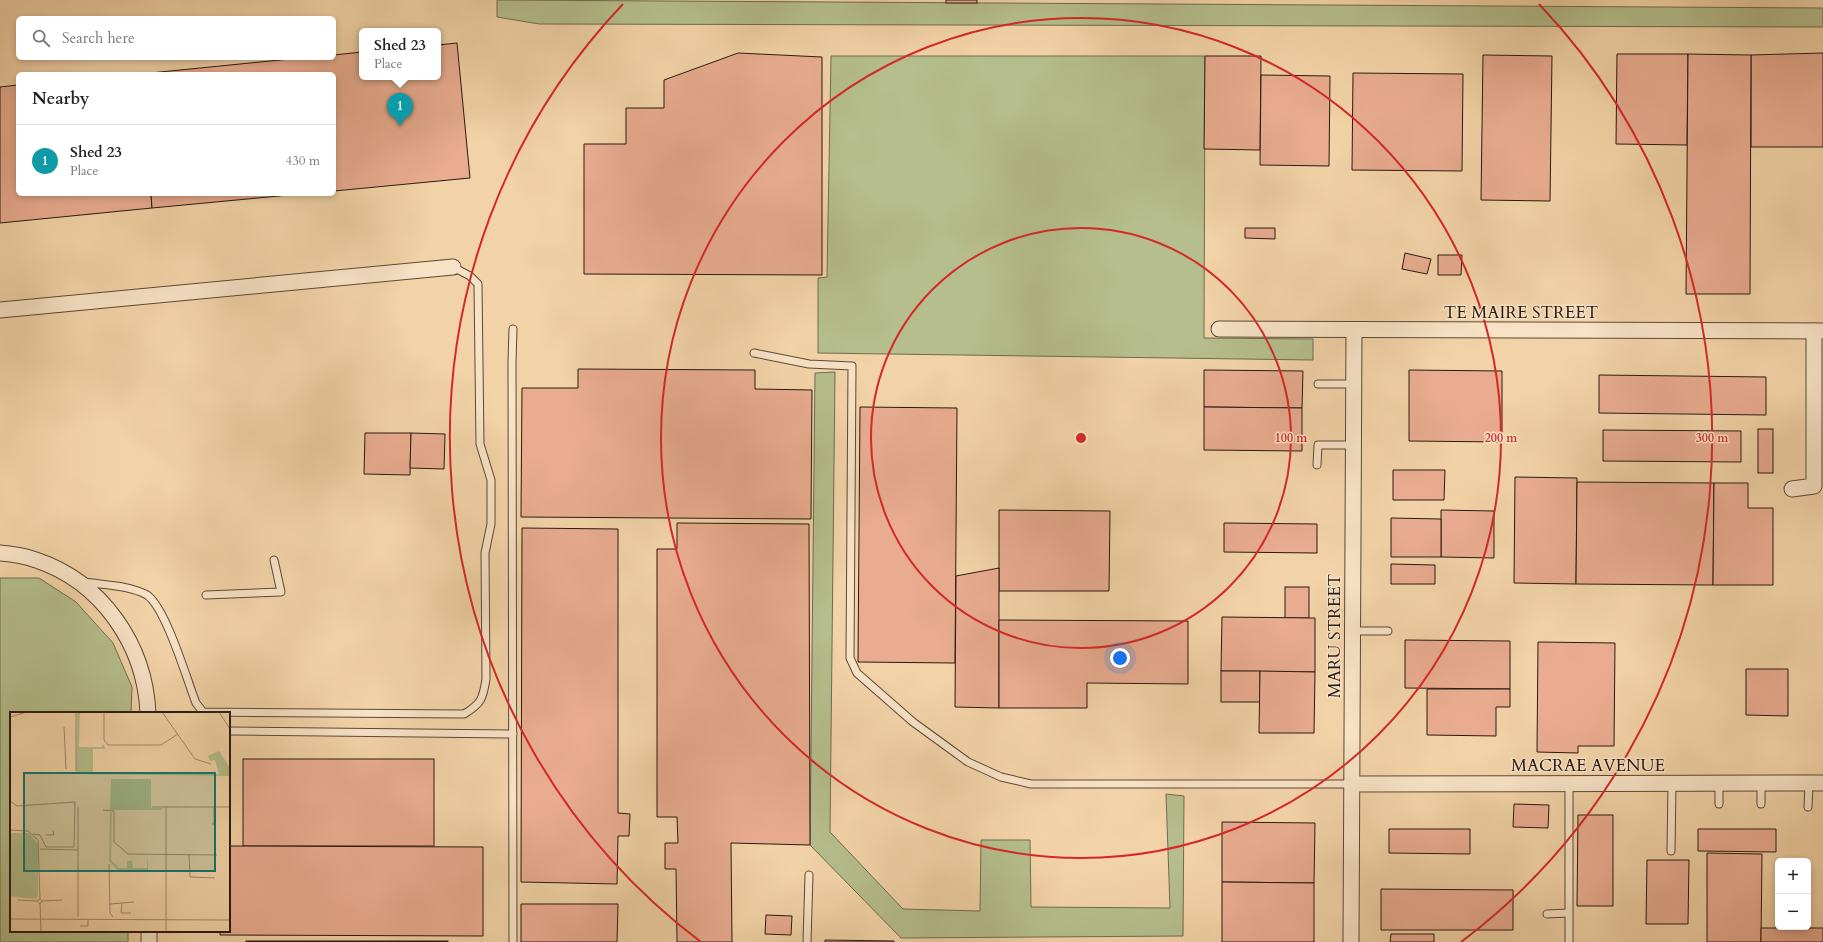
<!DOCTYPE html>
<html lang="en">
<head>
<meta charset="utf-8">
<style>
  body { margin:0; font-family:Cardo,serif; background:#f6f6f6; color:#222 }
  .controls { position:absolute; right:12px; bottom:12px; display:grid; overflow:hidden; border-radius:6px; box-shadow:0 2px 6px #0003 }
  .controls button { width:36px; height:36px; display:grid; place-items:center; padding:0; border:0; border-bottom:1px solid #e0e0e0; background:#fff; color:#222; font:20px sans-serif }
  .you { position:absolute; left:1120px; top:658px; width:14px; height:14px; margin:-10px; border:3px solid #fff; border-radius:50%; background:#1a73e8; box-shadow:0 0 0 6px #1a73e833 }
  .badge { display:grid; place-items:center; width:26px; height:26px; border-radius:50%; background:#8f2418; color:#fff; font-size:13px; font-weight:700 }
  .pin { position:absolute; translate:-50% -33px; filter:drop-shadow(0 1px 2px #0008) }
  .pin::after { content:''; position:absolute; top:21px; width:14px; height:12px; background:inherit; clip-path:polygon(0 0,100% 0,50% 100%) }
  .popup { position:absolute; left:359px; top:28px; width:82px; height:52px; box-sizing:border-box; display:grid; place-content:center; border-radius:6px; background:#fff; filter:drop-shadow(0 1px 3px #0005); font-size:13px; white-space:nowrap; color:#767676 }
  .popup b { font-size:15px; color:#222 }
  .popup::after { content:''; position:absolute; left:50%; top:100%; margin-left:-8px; border:8px solid transparent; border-top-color:#fff }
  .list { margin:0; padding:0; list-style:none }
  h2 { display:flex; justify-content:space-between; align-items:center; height:52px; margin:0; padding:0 16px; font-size:17px }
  h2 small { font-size:13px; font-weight:400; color:#767676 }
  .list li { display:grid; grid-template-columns:26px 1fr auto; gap:12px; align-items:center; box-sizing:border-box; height:72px; padding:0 16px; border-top:1px solid #e0e0e0 }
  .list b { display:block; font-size:15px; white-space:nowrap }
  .list p { margin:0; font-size:13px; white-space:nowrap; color:#767676 }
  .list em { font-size:13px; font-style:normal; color:#767676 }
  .icon { flex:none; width:22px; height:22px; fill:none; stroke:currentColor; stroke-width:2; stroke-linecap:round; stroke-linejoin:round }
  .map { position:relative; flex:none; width:1823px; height:942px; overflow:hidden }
  .search { position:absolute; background:#fff; box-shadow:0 2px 6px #0003; left:16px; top:16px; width:320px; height:44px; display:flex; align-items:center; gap:10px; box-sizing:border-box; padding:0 14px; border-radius:6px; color:#767676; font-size:15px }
  .panel { position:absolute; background:#fff; box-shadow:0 2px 6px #0003; left:16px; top:72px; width:320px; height:124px; border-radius:6px }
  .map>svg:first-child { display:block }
</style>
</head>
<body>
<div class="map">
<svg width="1823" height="942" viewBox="0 0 1823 942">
  <rect width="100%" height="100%" fill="#f2d3a7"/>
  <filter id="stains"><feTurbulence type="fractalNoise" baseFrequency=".005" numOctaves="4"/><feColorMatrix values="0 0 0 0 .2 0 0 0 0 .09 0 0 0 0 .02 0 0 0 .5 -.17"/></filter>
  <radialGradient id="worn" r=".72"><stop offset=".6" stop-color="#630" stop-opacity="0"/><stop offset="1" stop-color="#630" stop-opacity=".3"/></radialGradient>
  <g fill="#b5be8c" stroke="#706c4f">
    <path d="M497,0L1823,8V27L539,24L497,17Z"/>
    <path d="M831,56H1205L1204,338L1313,339V360L818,353V278L827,277Z"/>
    <path d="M835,372L830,832L903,909L980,911L981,840H1030L1031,907L1170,908L1166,794L1184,796L1183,936L901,938L810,845L815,373Z"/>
    <path d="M0,578H39L76,602L113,643L132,687L131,713H11V931H128V942H0Z"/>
  </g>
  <g fill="#e9ac90" stroke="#2a1912">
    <rect x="946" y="0" width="31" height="3"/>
    <path d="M457,43L470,178L334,191V74H140L300,58H334V55L362,52V77H438V45Z"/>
    <path d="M738,53L822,57V275L584,274V144H626V108H664V80Z"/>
    <path d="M1823,53V147H1751V55Z"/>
    <path d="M1617,54H1688L1687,145L1616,144Z"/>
    <path d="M1688,54L1751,55L1750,294H1686Z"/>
    <path d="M1483,55L1552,56L1550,201L1481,200Z"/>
    <path d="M1205,56H1261L1260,150L1204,149Z"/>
    <path d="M1353,73L1463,74L1462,171L1352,170Z"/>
    <path d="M1261,75L1330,76L1329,166L1260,165Z"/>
    <path d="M18,85V194H151L152,208L0,223V87Z"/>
    <path d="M151,194H300L152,208Z"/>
    <path d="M1245,228H1275V239L1245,238Z"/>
    <path d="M1405,253L1431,259L1427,274L1402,269Z"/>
    <path d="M1438,255H1462L1461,275H1438Z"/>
    <path d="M578,369L755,370V389L812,390L811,519L521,517L522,388H578Z"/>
    <path d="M1204,370L1303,371L1302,408L1204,407Z"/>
    <path d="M1409,370L1502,371V442L1409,441Z"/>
    <path d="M1599,375L1766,377V415L1599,413Z"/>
    <path d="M860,407L957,408L955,663L858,662Z"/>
    <path d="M1204,407L1302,408V451L1204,450Z"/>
    <rect x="1758" y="429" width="15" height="44"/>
    <path d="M1603,430L1741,431V462L1603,461Z"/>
    <path d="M365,433H411L410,475L364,474Z"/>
    <path d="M411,433L445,434L444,469L410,468Z"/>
    <path d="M1393,470H1445L1444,500H1393Z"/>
    <path d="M1515,477L1577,478L1576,584L1514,583Z"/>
    <path d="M1577,482L1714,483L1713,585L1576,584Z"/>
    <path d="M1714,483H1748V508H1773V585H1713Z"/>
    <path d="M999,510L1110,511L1109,591H999Z"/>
    <path d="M1441,510L1494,511V558L1441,557Z"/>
    <path d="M1391,518L1441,519V557H1391Z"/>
    <path d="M677,523L809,524L810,845L731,843L732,942H677L676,869H665V843H678L677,817H657V549H677Z"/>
    <path d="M1224,523L1317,524V553L1224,552Z"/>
    <path d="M522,528L618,529V813L630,814L629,836H618L617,884L521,882Z"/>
    <path d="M1391,564L1435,565V584H1391Z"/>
    <path d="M999,568V708L955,707L956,576Z"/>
    <rect x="1285" y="587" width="24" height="31"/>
    <path d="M1222,617L1315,618V672L1221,671Z"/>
    <path d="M999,620L1188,621V684L1087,683V708H999Z"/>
    <path d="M1405,640L1510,641V689L1405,688Z"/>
    <path d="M1538,642L1615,643L1614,746H1578V753L1537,752Z"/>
    <path d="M1746,669H1788V716L1746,715Z"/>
    <rect x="1221" y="671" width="39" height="31"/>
    <path d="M1260,671L1315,672L1314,733H1259Z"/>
    <path d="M1427,689H1510V707H1496V736L1427,735Z"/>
    <rect x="243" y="759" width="191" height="87"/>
    <path d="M1514,804L1549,805L1548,828L1513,827Z"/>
    <path d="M1578,815H1613V906H1577Z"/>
    <path d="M1222,822L1315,823L1314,883L1222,882Z"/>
    <path d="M1389,829H1470V854L1389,853Z"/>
    <path d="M1698,829H1776V852L1698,851Z"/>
    <path d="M229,846L483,847V936L220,935V931H229Z"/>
    <path d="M1707,853L1762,854L1761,942H1707Z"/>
    <path d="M1647,860H1689L1688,924H1646Z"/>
    <path d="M1222,882L1314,883V942H1222Z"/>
    <path d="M1381,889L1513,890V930H1381Z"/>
    <path d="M521,904H618L617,942H521Z"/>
    <path d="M766,915L792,916L791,935L765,934Z"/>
    <rect x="1761" y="928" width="62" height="14"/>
    <path d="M1391,934H1434V942H1390Z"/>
    <path d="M825,940L894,941V942H825Z"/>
    <rect x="246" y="941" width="202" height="1"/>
  </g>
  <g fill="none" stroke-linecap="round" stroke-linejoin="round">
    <g stroke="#5c4837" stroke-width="9">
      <g id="service">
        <path d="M754,353L809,364L852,366L850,658L857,673L913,722L968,762L1001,777L1031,784H1352"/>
        <path d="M1318,384H1354"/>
        <path d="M1317,465L1318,445H1354"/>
        <path d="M84,582C103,585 129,585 147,595C166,608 187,680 196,703L203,712L464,714C481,704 483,699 486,679L485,553L491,524V480L480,444L478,284L470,276L453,267"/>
        <path d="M206,595L281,592L274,560"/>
        <path d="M1353,631H1388"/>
        <path d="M229,731L513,734"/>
        <path d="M1761,783V804"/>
        <path d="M1719,784V804"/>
        <path d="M1808,807L1809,784"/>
        <path d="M1671,851L1672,784"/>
        <path d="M1547,914L1568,913"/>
        <path d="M513,942L512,363L513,329"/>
        <path d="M807,942L809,875"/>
        <path d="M1569,942V785"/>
      </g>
    </g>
    <g stroke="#5c4837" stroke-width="17">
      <g id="minor">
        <path d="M0,310L453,267"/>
        <path d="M1219,329L1823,331"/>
        <path d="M1792,489L1814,486V331"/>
        <path d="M0,553C12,554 25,556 36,560C102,582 145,645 148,713"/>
        <path d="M1352,784L1823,783"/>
        <path d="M149,942V931"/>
        <path d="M1351,942L1354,331"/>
      </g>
    </g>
    <use href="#service" stroke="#f7e2c6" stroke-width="7"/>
    <use href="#minor" stroke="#f7e2c6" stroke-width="15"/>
  </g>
  <g fill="none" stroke="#d62828" stroke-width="2">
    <circle cx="1081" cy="438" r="210"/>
    <circle cx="1081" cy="438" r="420"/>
    <path d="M701 942A631 631 0 0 1 623 4M1539 4A631 631 0 0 1 1461 942"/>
  </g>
  <g text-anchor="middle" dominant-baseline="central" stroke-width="3" stroke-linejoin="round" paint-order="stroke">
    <g font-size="17" fill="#2a1912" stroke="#f7e2c6">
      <text x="1521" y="312">TE MAIRE STREET</text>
      <text transform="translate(1334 636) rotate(-90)">MARU STREET</text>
      <text x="1588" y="765">MACRAE AVENUE</text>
    </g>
  </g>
  <g transform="translate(10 712)">
    <rect width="220" height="220" fill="#f2d3a7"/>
    <path d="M67,0H70L69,35H91L94,32L95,37H83V61L209,62L205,48L200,49L198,44L209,39L220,56V64L66,62ZM101,67H141V96H152V98H100ZM100,100H102L101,148L109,156H117V149H122L123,156H137L138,144V159H109L99,149ZM0,121H19L28,133V184L25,187L0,184Z" fill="#b5be8c"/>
    <path fill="none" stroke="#a2896b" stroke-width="1" d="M94,0V28L98,33H151L168,22M152,0L185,47L201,52M209,0L220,17M0,5L17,0M54,15L56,57M66,59V0M0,89L7,94L65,90L64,135H36L30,123L23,122M68,95V205M142,95H220M93,98L104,99V130L118,142L207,143M202,112H204V95M0,118L18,119L28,128L30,187M36,123H44L43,119M30,137L68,138M179,143L180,165L205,166M99,152L100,201L103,205M8,188L27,189M32,189L52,188M112,191L111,201H121M30,192L27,189L30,187L32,189L30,192L31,220M100,192L124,190M0,207L220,208M70,214H78V208M156,220V95"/>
    <path fill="#0f766e" fill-opacity="0.15" stroke="#0f766e" stroke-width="2" d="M14,61H205V159H14Z"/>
    <rect width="220" height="220" fill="none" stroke="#2a1912" stroke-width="2"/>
  </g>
  <circle cx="1081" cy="438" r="6" fill="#d62828" stroke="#f7e2c6" stroke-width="2"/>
  <g font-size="12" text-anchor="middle" font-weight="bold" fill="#d62828" stroke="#f7e2c6" stroke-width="3" stroke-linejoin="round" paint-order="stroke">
    <text x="1291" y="442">100 m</text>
    <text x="1501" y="442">200 m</text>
    <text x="1712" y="442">300 m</text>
  </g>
  <rect width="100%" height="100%" filter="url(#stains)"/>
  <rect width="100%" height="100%" fill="url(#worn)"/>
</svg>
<div class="controls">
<button>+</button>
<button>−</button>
</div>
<div class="you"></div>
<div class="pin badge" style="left:400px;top:126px;background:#0f9aa8">1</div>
<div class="popup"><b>Shed 23</b>Place</div>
<div class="search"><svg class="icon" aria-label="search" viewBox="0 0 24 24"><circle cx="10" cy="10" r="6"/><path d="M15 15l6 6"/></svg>Search here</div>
<section class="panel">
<h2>Nearby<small></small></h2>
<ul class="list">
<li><span class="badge" style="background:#0f9aa8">1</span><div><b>Shed 23</b><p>Place</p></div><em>430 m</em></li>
</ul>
</section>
</div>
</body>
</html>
